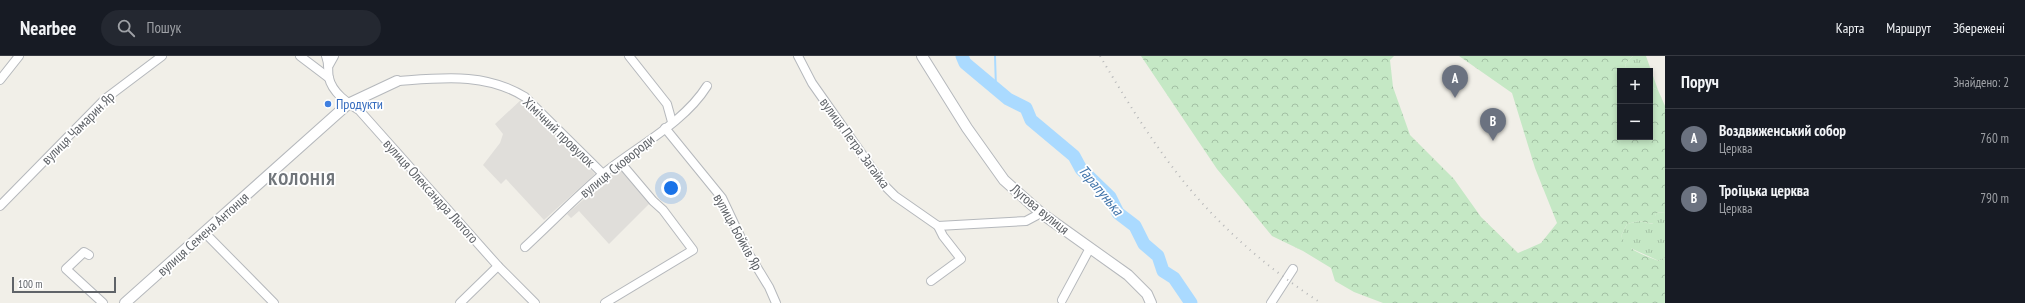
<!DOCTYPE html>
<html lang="uk">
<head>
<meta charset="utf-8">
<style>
  body { margin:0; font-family:"PT Sans Narrow",sans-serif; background:#242831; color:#f1f3f6 }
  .controls { position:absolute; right:12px; top:12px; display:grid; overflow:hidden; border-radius:0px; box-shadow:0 2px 6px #0003 }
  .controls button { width:36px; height:36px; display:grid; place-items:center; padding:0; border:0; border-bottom:1px solid #363941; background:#171b24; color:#f1f3f6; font:20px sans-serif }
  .scale { position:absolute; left:12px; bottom:10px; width:104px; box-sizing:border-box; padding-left:4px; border:2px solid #5f6368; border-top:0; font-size:11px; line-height:14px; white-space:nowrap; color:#5f6368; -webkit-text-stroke:3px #fff; paint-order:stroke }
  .you { position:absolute; left:671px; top:132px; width:14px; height:14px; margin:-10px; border:3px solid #fff; border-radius:50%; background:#1a73e8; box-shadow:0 0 0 6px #1a73e833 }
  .badge { display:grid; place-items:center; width:26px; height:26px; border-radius:50%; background:#ea4335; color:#fff; font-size:13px; font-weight:700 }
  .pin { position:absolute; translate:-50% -33px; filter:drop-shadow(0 1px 2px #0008) }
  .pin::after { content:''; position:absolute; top:21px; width:14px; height:12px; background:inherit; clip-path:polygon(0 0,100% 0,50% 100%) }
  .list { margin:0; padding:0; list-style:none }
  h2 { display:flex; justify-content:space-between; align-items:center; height:52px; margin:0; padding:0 16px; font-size:17px }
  h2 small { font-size:13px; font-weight:400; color:#9ea1a6 }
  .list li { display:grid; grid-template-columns:26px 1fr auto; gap:12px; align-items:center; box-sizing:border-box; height:60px; padding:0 16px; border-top:1px solid #363941 }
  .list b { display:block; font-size:15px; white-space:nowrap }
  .list p { margin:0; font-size:13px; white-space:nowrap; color:#9ea1a6 }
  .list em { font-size:13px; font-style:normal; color:#9ea1a6 }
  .icon { flex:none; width:22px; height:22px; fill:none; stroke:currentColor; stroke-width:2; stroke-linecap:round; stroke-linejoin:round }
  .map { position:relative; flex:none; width:1665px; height:247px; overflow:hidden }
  header { display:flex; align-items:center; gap:24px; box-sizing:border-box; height:56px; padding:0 20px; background:#171b24; border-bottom:1px solid #363941 }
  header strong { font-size:19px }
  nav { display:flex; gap:22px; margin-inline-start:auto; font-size:14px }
  .search { width:280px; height:36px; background:#242831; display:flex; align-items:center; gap:10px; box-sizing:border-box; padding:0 14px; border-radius:22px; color:#9ea1a6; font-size:15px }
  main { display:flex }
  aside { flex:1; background:#171b24 }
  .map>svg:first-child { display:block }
</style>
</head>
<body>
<header>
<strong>Nearbee</strong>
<div class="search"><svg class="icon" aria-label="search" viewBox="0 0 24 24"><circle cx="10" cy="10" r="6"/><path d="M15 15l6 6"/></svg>Пошук</div>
<nav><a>Карта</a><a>Маршрут</a><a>Збережені</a></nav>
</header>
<main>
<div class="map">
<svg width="1665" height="247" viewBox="0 0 1665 247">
  <defs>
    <pattern id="grass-tufts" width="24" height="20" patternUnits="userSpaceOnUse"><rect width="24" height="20" fill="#c5e8c5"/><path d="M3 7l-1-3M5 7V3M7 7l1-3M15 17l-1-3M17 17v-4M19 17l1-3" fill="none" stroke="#a3c0a4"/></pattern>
    <pattern id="forest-crowns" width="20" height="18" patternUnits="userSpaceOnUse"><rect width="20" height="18" fill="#c5e8c5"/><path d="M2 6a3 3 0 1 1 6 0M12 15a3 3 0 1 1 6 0" fill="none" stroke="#a3c0a4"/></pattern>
  </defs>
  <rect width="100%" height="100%" fill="#f1efe8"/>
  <g fill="#e0deda">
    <path d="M523,42L595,118L544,164L506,123L501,128L483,109L500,87L503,78L495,68Z"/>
    <path d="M622,110L651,146L609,188L579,155L571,162L567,158Z"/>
  </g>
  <g fill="url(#grass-tufts)">
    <path d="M1633,0H1646L1658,34L1650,30V15H1627L1625,8Z"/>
    <path d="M1665,156V201L1659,205L1626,190L1621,180L1627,168L1639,165L1653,168L1656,157Z"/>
  </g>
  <path fill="url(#forest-crowns)" d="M1141,0H1394L1390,4L1393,31L1410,79L1454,123L1481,161L1518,197L1541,187L1557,167L1535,112L1512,37L1459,0H1633L1625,8L1627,15H1620V81H1650V30L1658,34L1665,50V156L1656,157L1654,168L1639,165L1627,168L1621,180C1629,195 1643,199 1659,205L1665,201V247H1383L1354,236L1335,225L1331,212L1303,195L1272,180L1217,113Z"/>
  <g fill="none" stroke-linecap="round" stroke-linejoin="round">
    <path stroke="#aadaff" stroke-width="2" d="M995,0L996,33"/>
    <path stroke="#aadaff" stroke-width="13" d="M962,0L965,7L1008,43L1026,52L1031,64L1074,100L1081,113L1110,141L1118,157L1135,170L1144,188L1158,200L1163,215L1174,222L1191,247"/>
    <g stroke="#b5b8bc" stroke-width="10">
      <g id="minor">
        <path d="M300,0L329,22"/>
        <path d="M326,0C330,10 327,15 329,22C332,36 348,48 359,54L498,210L535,247"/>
        <path d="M629,0L667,48L672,66"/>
        <path d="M798,0L812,27L883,128L895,140L938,170L1026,165L1041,157"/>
        <path d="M329,9L334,0"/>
        <path d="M0,24L19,0"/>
        <path d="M397,25C441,22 485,16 525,41L603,118"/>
        <path d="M665,72L722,142L747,195L769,231L776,247"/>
        <path d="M0,150L105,43L162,0"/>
        <path d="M204,176L274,247"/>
        <path d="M525,191C551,167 576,141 603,118C636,91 684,67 707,30"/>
        <path d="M89,199L84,196L66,213L103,247"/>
        <path d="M931,225L961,203L943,180L938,170"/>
        <path d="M1062,244L1090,192"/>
        <path d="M460,247L498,210"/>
        <path d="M605,247L693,194L663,154L653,145L620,106"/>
        <path d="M1271,247L1293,213"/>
      </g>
    </g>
    <g stroke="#b5b8bc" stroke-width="12">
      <g id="tertiary">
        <path d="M922,0L967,72L1004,124L1041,157L1128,219L1147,238L1151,247"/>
        <path d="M125,247L348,48L397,25"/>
      </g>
    </g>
    <use href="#minor" stroke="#fff" stroke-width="8"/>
    <use href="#tertiary" stroke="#fff" stroke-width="10"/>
    <path stroke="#b6b7b8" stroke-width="2" stroke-dasharray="1 5" stroke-linecap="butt" d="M1100,0C1124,40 1148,80 1177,117C1217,169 1267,212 1321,247"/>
  </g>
  <circle fill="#3f7fe0" stroke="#fff" stroke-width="1.5" cx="328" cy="48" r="4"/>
  <g text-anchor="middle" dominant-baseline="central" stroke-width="3.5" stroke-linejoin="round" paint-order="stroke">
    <g font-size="14" fill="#366cbe" stroke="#fff" text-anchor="start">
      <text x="336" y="48">Продукти</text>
    </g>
    <g font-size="14" fill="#5f6368" stroke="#fff">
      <text transform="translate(78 72) rotate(-45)">вулиця Чамарин Яр</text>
      <text transform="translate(559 76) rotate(44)">Хімічний провулок</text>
      <text transform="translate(855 87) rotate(54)">вулиця Петра Загайка</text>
      <text transform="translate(617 110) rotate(-39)">вулиця Сковороди</text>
      <text transform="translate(431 135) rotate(48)">вулиця Олександра Лютого</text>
      <text transform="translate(1040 153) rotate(39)">Лугова вулиця</text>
      <text transform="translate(738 176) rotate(61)">вулиця Бойків Яр</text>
      <text transform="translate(203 178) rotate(-42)">вулиця Семена Антонця</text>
    </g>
    <g font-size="15" font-style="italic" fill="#4174aa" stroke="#fff">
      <text transform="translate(1101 134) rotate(50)">Тарапунька</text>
    </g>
    <g font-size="18" font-weight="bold" letter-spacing="1" fill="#70757a" stroke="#fff">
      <text x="302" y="122">КОЛОНІЯ</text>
    </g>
  </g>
</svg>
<div class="controls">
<button>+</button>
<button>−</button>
</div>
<div class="scale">100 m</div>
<div class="you"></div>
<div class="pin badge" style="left:1455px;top:42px;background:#6b7280">A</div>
<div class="pin badge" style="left:1493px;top:85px;background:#6b7280">B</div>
</div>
<aside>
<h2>Поруч<small>Знайдено: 2</small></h2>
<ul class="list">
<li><span class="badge" style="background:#6b7280">A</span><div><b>Воздвиженський собор</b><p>Церква</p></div><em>760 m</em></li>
<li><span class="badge" style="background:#6b7280">B</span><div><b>Троїцька церква</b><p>Церква</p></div><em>790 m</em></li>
</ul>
</aside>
</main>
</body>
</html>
